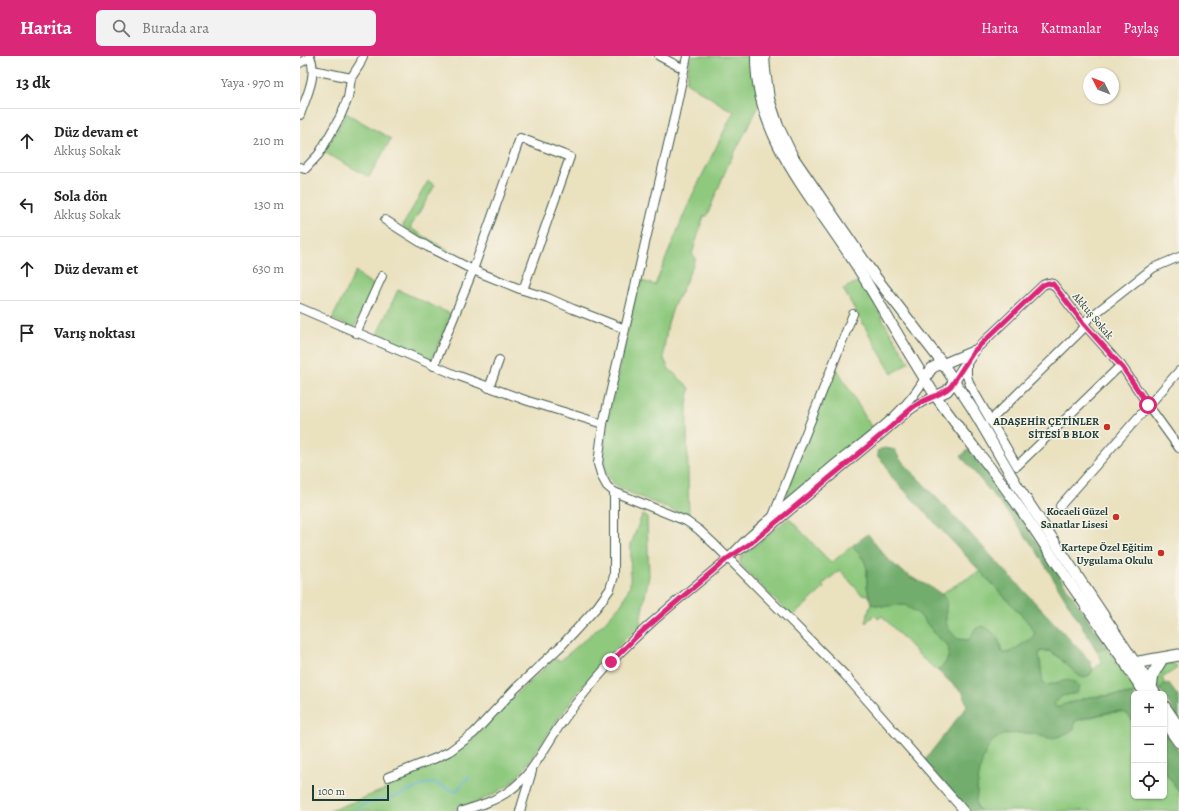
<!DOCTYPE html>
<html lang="tr">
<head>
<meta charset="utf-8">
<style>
  body { margin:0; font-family:Alegreya,serif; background:#f2f2f2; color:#222 }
  .controls { position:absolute; right:12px; bottom:12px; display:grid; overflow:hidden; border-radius:6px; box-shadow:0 1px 3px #0004 }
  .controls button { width:36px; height:36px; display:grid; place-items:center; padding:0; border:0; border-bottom:1px solid #e0e0e0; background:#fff; color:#222; font:20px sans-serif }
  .compass { position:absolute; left:783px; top:12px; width:36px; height:36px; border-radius:50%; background:#fff; box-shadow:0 1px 3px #0004; rotate:312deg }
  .scale { position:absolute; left:12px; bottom:10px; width:77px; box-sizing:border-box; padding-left:4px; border:2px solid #1f3d34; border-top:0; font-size:11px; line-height:14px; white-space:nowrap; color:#1f3d34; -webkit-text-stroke:3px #f7f3e8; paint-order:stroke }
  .stop { position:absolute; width:12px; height:12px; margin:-9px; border:3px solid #db2777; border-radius:50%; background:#fff }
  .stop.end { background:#db2777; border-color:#fff; box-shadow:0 1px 4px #0008 }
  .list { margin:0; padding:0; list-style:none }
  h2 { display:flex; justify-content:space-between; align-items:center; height:52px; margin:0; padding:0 16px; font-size:17px }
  h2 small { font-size:13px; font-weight:400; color:#767676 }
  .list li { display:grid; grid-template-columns:26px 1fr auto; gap:12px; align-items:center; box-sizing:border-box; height:64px; padding:0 16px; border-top:1px solid #e0e0e0 }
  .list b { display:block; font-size:15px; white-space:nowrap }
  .list p { margin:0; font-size:13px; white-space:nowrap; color:#767676 }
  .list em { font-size:13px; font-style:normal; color:#767676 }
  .icon { flex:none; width:22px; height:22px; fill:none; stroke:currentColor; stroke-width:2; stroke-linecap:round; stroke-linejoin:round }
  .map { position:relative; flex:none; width:879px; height:755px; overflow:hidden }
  header { display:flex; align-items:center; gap:24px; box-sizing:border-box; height:56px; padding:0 20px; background:#db2777; color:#fff }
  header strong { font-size:19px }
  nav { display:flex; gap:22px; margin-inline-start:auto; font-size:14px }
  .search { width:280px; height:36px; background:#f2f2f2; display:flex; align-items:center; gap:10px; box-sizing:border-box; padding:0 14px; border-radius:6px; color:#767676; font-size:15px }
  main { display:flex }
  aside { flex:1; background:#fff }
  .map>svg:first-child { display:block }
</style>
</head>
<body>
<header>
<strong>Harita</strong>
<div class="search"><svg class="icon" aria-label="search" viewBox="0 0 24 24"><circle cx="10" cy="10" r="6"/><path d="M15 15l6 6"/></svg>Burada ara</div>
<nav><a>Harita</a><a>Katmanlar</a><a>Paylaş</a></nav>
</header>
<main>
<aside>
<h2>13 dk<small>Yaya · 970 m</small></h2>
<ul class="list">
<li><svg class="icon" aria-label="ahead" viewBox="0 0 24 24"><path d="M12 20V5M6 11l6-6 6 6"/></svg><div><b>Düz devam et</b><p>Akkuş Sokak</p></div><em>210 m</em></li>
<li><svg class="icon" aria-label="left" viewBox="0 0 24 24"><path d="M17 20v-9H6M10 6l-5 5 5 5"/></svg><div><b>Sola dön</b><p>Akkuş Sokak</p></div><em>130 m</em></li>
<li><svg class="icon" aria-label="ahead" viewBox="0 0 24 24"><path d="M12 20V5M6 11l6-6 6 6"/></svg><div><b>Düz devam et</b></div><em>630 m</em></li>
<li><svg class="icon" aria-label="arrive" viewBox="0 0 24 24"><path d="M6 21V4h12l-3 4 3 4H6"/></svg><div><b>Varış noktası</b></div></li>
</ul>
</aside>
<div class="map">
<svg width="879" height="755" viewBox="0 0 879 755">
  <rect width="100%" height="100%" fill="#f7f3e8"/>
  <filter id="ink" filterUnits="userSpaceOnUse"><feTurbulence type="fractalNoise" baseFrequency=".025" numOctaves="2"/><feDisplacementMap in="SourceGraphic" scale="8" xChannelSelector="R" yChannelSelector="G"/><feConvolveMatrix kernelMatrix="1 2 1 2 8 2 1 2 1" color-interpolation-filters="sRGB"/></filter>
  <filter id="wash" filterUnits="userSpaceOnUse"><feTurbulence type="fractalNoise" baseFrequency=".012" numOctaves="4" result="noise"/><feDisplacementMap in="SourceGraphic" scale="16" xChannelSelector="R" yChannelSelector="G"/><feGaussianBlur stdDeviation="0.9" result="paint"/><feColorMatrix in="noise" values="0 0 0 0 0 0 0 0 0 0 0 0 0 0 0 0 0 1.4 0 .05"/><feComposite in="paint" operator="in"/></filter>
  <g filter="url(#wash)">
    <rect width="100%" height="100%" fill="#eae1bf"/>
    <g fill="#8ec97e" stroke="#568359">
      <path d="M391,0H452L459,50L427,111L407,160H404L392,198L396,202L381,236L374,249L368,267L364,292V303L369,313L390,332L387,348V373L389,461L326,435L316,429L310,424L306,418L304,407V390L307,368L339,224L355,229L390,144L434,55L425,51L386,26Z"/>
      <path d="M46,57L91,83L69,121L24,96Z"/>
      <path d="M128,125L135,129L110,172L149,195L148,199L104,172L103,169Z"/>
      <path d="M56,215L63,222L74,229L54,272L32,263Z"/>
      <path d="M561,224L586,269L609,306L592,318L543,233Z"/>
      <path d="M98,234L151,258L132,304L76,280Z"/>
      <path d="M536,311L573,374L488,442L487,440L490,428Z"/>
      <path d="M342,459L347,461L349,520L342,555L340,569L319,589L282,631L258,663L222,716L209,729L192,739L170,749L151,755H30L86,733L102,720L151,698L172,684L205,648L255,603L260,605L304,567L323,546L330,529L331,488Z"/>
      <path d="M489,462L531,507L552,490L564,504L567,513V530L569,539L561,538L540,514L522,529L524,532L492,561L441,509L440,504L441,501Z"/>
      <path d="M680,515L727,565L735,576L733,581L709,597H702L701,589L675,573L670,584L658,583L649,575L646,567V557L642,537Z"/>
      <path d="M571,548L583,550L605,549L619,558L640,584L648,589C651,602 646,607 638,615L622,602L582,560L578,563L574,559L566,567V563Z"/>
      <path d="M807,592L838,638L811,639L789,641L756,651L753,648L762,640L777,637L759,626L748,629L743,628L739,598L741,595H749L790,619L793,614L802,606L801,602L797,595Z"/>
      <path d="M869,607L876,609L877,611L876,613L862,622L865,628L863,629L860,634C854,623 853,611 869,607Z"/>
      <path d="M821,656L829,660L834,666V740H864V713L879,736V755H680C679,753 677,752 677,750C675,747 677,741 677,737C678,721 680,693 694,682C704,675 732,675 743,681L775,665L808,657Z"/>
    </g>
    <g fill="#72ad6d" stroke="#487550">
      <path d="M586,392L595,394L599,402L790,605L793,614L790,619L783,622C772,616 760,600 750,595C748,594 744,595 741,595L739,598L743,628C756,632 767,616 780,631L777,637L762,640L754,648L756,651L789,641L834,638V666C831,662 827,657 822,656C812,653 786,662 775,665L774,673C768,677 760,681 752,682C746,683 741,678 735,678C696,674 686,682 679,720C678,726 675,745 677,750C677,752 679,753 680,755H669L624,705L667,650L663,637L638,615C646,607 651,602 648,589L640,584L619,558L605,549L583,550L571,548L567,530V513L564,504L552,490L568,478C581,496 591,509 611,521C623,528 638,533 647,544C645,564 643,569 658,583L669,584L675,573L682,570C695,575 700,583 702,597H709L733,581L735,576L727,565L590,419L586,409L578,401L577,395L581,393Z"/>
      <path d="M669,393L705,439L807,592L797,595L736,494L712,462L661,400Z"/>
      <path d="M868,627L879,642V663L864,640V638H863L860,634L863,629Z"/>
      <path d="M864,675L879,696V736L864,713Z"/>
    </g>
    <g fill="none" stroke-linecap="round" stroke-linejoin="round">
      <path stroke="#65b5e0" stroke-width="1.5" d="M54,755L61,749L100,739L125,728L134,727L156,736L169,720"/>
    </g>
  </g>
  <g filter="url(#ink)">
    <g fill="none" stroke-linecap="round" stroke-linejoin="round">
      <g stroke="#3d5649" stroke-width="10">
        <g id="minor">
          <path d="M359,0L384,13"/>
          <path d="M387,0L373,67L303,368L298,408L302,421L307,430L314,436L386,465L399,474L415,489L545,619L664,755"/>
          <path d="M0,7L10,1"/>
          <path d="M13,14L51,22L60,8L63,0"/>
          <path d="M0,59C6,41 18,19 10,0"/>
          <path d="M0,111L5,113L19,98L40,61L48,42L51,22"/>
          <path d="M85,164L128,191L173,214L220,233L248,242L273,253L325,273"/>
          <path d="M0,252L156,319L228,345L303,368"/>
          <path d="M783,267L853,212L879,201"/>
          <path d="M56,277L82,220"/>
          <path d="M674,295L743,229L748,227L753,228L783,267L823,312L848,349L879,392"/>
          <path d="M667,307V320L670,329L717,410L821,309"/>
          <path d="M134,310L173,214L220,82L270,101L223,234"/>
          <path d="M189,332L199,304"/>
          <path d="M690,365L786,270"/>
          <path d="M760,450L879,315"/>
          <path d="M473,460L553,258"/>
          <path d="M440,494L451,487C493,452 535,417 577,382C597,366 611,349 636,340"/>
          <path d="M88,721L136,702L150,695L174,677L215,633L262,589L297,551L310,533L314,520V436"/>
          <path d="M162,755C178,750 195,745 209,735C232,719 243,694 258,672C270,654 284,637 298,621C335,577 382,541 426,504C434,497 441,488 449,481C475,458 503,435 530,412C563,385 603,361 625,322"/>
          <path d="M220,755L232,715"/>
        </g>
      </g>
      <g stroke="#3d5649" stroke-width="12">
        <g id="major">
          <path d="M456,0C455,82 515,144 556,209C583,252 607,296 635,339C659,374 687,406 711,440C731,467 749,496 768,524C788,553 808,582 828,611"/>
          <path d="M464,0L465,14L469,43L478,70L493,101L574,219L643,308L672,352L718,431L836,608"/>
          <path d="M625,322L632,312L636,310L643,308L674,295"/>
          <path d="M636,340L647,335L651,330L674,295"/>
        </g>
      </g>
      <g stroke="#3d5649" stroke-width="13">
        <g id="highway">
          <path d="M836,608L855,638"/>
          <path d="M851,632L853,618L862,603"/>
          <path d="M846,638L828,611L839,606L879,599"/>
          <path d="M864,650L879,672"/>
          <path d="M864,665L879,686"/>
        </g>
      </g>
      <use href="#minor" stroke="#fff" stroke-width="8"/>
      <use href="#major" stroke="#fff" stroke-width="10"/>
      <use href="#highway" stroke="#fff" stroke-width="11"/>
    </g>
  </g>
  <g fill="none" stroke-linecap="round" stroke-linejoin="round" filter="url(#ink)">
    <path stroke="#db2777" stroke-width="5" d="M311,606L337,580L367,554L428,502L451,487C494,451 537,416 580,380C591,371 601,361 612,352C624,342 640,341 651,330L674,295L743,229L748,227L753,228L783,267L823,312L848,349"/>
  </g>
  <g fill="#c8321e" stroke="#f7f3e8" stroke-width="1.5">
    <circle cx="807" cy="371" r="4"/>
    <circle cx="816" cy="461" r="4"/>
    <circle cx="861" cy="497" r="4"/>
  </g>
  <g text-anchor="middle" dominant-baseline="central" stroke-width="3" stroke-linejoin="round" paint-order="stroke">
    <g font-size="11" fill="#1f3d34" stroke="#f7f3e8">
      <text transform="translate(793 260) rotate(50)">Akkuş Sokak</text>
    </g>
    <g font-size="11" font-weight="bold" fill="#1f3d34" stroke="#f7f3e8" text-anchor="end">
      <text x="799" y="365">ADAŞEHİR ÇETİNLER<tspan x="799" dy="13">SİTESİ B BLOK</tspan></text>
      <text x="808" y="455">Kocaeli Güzel<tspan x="808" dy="13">Sanatlar Lisesi</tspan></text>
      <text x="853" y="491">Kartepe Özel Eğitim<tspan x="853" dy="13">Uygulama Okulu</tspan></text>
    </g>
  </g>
</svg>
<div class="controls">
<button>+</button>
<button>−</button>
<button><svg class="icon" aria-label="locate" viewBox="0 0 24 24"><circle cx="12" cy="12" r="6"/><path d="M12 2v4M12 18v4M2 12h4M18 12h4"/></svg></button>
</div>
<svg class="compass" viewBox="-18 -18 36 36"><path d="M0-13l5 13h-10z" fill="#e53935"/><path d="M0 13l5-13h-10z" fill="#767676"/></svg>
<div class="scale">100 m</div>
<div class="stop" style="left:848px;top:349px"></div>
<div class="stop end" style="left:311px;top:606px"></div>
</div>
</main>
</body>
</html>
